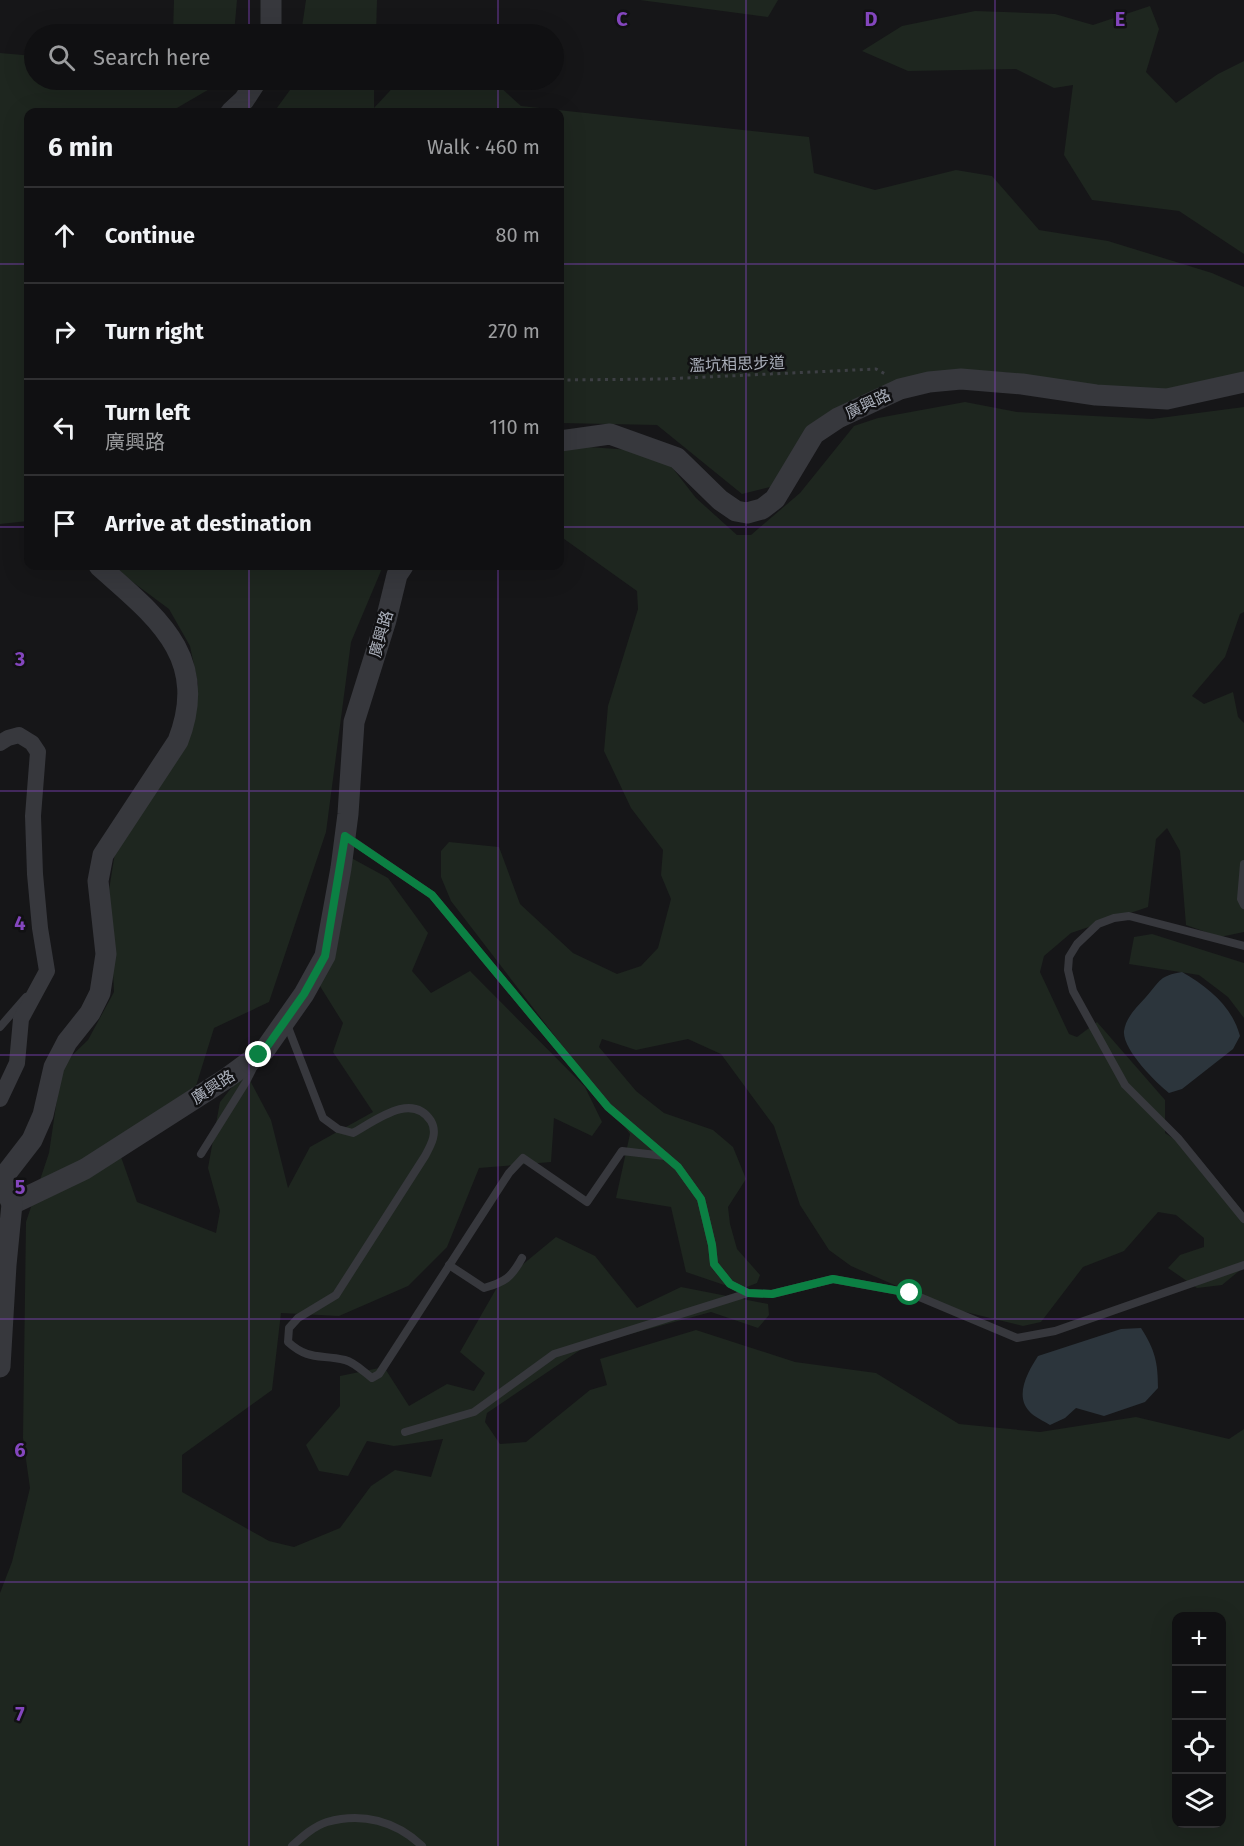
<!DOCTYPE html>
<html lang="en">
<head>
<meta charset="utf-8">
<style>
  body { margin:0; font-family:"Fira Sans","Noto Sans TC",sans-serif; background:#19191b; color:#f1f3f6 }
  .controls { position:absolute; right:18px; bottom:18px; display:grid; overflow:hidden; border-radius:12px; box-shadow:0 6px 24px #0002 }
  .controls button { width:54px; height:54px; display:grid; place-items:center; padding:0; border:0; border-bottom:2px solid #303032; background:#101012; color:#f1f3f6; font:30px sans-serif }
  .stop { position:absolute; width:18px; height:18px; margin:-14px; border:4px solid #0b8043; border-radius:50%; background:#fff }
  .stop.end { background:#0b8043; border-color:#fff; box-shadow:0 2px 6px #0008 }
  .list { margin:0; padding:0; list-style:none }
  h2 { display:flex; justify-content:space-between; align-items:center; height:78px; margin:0; padding:0 24px; font-size:26px }
  h2 small { font-size:20px; font-weight:400; color:#9c9d9f }
  .list li { display:grid; grid-template-columns:39px 1fr auto; gap:18px; align-items:center; box-sizing:border-box; height:96px; padding:0 24px; border-top:2px solid #303032 }
  .list b { display:block; font-size:22px; white-space:nowrap }
  .list p { margin:0; font-size:20px; white-space:nowrap; color:#9c9d9f }
  .list em { font-size:20px; font-style:normal; color:#9c9d9f }
  .icon { flex:none; width:33px; height:33px; fill:none; stroke:currentColor; stroke-width:2; stroke-linecap:round; stroke-linejoin:round }
  .map { position:relative; flex:none; width:1244px; height:1846px; overflow:hidden }
  .search { position:absolute; background:#101012; box-shadow:0 6px 24px #0002; left:24px; top:24px; width:540px; height:66px; display:flex; align-items:center; gap:15px; box-sizing:border-box; padding:0 21px; border-radius:33px; color:#9c9d9f; font-size:22px }
  .panel { position:absolute; background:#101012; box-shadow:0 6px 24px #0002; left:24px; top:108px; width:540px; height:462px; border-radius:12px }
  .map>svg:first-child { display:block }
</style>
</head>
<body>
<div class="map">
<svg width="1244" height="1846" viewBox="0 0 1244 1846">
  <rect width="100%" height="100%" fill="#161618"/>
  <g fill="#1e261f" fill-rule="evenodd">
    <path d="M174,0H237L234,34H173Z"/>
    <path d="M306,0H377L376,34H301Z"/>
    <path d="M640,0H778L768,17Z"/>
    <path d="M1150,6L1159,29L1146,72L1176,103L1218,74L1244,61V254L1179,211L1092,200L1064,155L1073,85L1054,88L1016,69L908,71L862,51L902,26L975,11L1055,14L1093,25Z"/>
    <path d="M0,53L34,56V80H225L170,112H28V521L0,524Z"/>
    <path d="M293,80H374V108L400,80H469L498,85L521,106L809,137L814,173L875,190L956,170L992,176L1039,230L1108,241L1212,273L1244,287V386L1159,400L1003,372L895,382L830,415L782,484L742,494L657,425L560,423V112H274L290,90Z"/>
    <path d="M965,402L1017,412L1152,419L1244,407V612L1240,614L1225,657L1192,696L1204,704L1233,692L1238,717L1244,723V932L1220,937L1186,925L1180,851L1167,828L1156,839L1148,907L1071,933L1044,956L1040,972L1069,1034L1077,1037L1097,1022L1165,1100V1133L1194,1152L1244,1213V1267L1222,1285L1197,1288L1168,1268L1180,1255L1204,1247V1238L1176,1215L1158,1212L1124,1251L1083,1267L1041,1322L1023,1326L945,1307L851,1266L829,1250L800,1205L774,1126L721,1054L688,1039L636,1050L602,1039L599,1047L636,1091L664,1113L713,1130L733,1147L746,1179L728,1207L730,1224L737,1249L760,1275L757,1283L739,1290L686,1272L671,1207L616,1198L630,1134L451,901L441,877V851L449,842L499,847L520,904L573,953L617,974L641,966L658,948L671,899L661,875L663,850L631,808L604,751L608,706L638,609L637,591L560,536V453L574,446L660,452L696,498L737,535H751L800,493L854,426L878,418Z"/>
    <path d="M111,566H383L351,642L326,832L269,1002L214,1028L192,1099L115,1140L137,1202L216,1233L220,1211L208,1168L220,1102L245,1071L271,1120L288,1188L310,1147L373,1112L333,1052L343,1023L315,978L344,854L388,878L428,933L412,971L431,993L470,971L585,1087L602,1122L592,1136L554,1118L551,1162L479,1168L447,1247L408,1286L339,1316L281,1313L272,1390L182,1455V1492L269,1541L294,1547L340,1528L371,1486L395,1470L431,1477L443,1439L394,1446L367,1441L348,1476L319,1471L306,1445L340,1406V1376L384,1367L409,1406L447,1384L474,1391L485,1373L460,1352L499,1284L556,1237L595,1256L637,1308L681,1287L768,1304L769,1315L758,1328L711,1312L586,1346L487,1413L485,1422L500,1444L526,1442L590,1390L607,1385L600,1359L696,1330L795,1362L876,1373L959,1424L1040,1432L1136,1417L1229,1439L1244,1429V1846H0V1593L12,1562L30,1488L23,1438L26,1222L49,1153L62,1065L88,1040L114,992L109,890L117,840L182,744L198,684L190,646L169,609ZM1176,1616H1222V1824H1176Z"/>
    <path d="M1152,934L1244,963V1018L1228,997L1199,975L1129,964L1134,937Z"/>
  </g>
  <g fill="#2c353c">
    <path d="M1182,972C1208,987 1232,1006 1240,1036L1233,1049L1182,1089L1169,1093C1156,1083 1122,1049 1124,1031C1126,1017 1137,1007 1146,997C1161,980 1159,976 1182,972Z"/>
    <path d="M1141,1328C1155,1350 1158,1362 1158,1388L1145,1402L1104,1416L1076,1408L1065,1418L1050,1425C1044,1421 1034,1417 1029,1411C1014,1395 1029,1370 1038,1356L1121,1329Z"/>
  </g>
  <g fill="none" stroke-linecap="round" stroke-linejoin="round">
    <path stroke="#3d3f44" stroke-width="3" stroke-dasharray="3 4.5" stroke-linecap="butt" d="M560,380L664,379L876,369L887,375"/>
    <g stroke="#37383d" stroke-width="8">
      <path d="M347,837L432,895L608,1107L678,1167L701,1199L712,1245L714,1264L730,1284L748,1293L772,1294L833,1279L910,1293L1017,1338L1055,1331L1244,1265"/>
      <path d="M1244,864L1241,899L1244,905"/>
      <path d="M1244,946L1129,916L1114,918L1098,924L1077,944L1069,957L1068,970L1073,991L1125,1085L1178,1138L1244,1219"/>
      <path d="M286,1022L323,1118L338,1129L353,1133C375,1121 412,1091 431,1121C438,1133 431,1145 425,1156L336,1295L298,1318L289,1328L288,1342C309,1361 320,1354 345,1360C354,1362 364,1372 372,1378L379,1374L509,1173L523,1158L587,1202L622,1151L665,1156"/>
      <path d="M0,1027L26,997"/>
      <path d="M201,1154L246,1082L254,1066"/>
      <path d="M449,1265L484,1288C505,1282 511,1278 522,1258"/>
      <path d="M405,1432L474,1412L554,1354L748,1293"/>
      <path d="M292,1846C302,1837 314,1826 327,1822C362,1812 396,1821 422,1846"/>
    </g>
    <path stroke="#37383d" stroke-width="16" d="M0,743L8,738L19,735L32,743L38,752L33,816L35,874L40,928L47,971L21,1019L17,1063L0,1099"/>
    <g stroke="#37383d" stroke-width="21">
      <path d="M271,34V0"/>
      <path d="M231,112L244,100L257,80"/>
      <path d="M560,441L610,434L677,458L720,500L736,511L747,513L762,509L775,499L814,434L838,418L900,389L929,382L961,379L1022,384L1096,395L1167,399L1244,382"/>
      <path d="M12,1204L85,1169L227,1078L264,1051L304,994L325,956L341,868L348,814L354,722L386,620L397,575L403,566"/>
      <path d="M0,1367L6,1265L12,1204L1,1180L32,1140L43,1115L54,1067L67,1042L90,1013L100,993L106,954L98,881L103,855L178,741C211,656 155,616 99,566"/>
    </g>
  </g>
  <g fill="none" stroke-linecap="round" stroke-linejoin="round">
    <path stroke="#0b8043" stroke-width="8" d="M259,1055L264,1051L304,994L325,956L345,836L432,895L608,1107L678,1167L701,1199L712,1245L714,1264L730,1284L748,1293L772,1294L833,1279L910,1293"/>
  </g>
  <path fill="none" stroke="#8446be" stroke-width="1.5" stroke-opacity="0.55" d="M249,0V34M498,0V34M746,0V1846M995,0V1846M249,80V112M498,80V112M0,264H28M560,264H1244M0,527H28M560,527H1244M249,566V1846M498,566V1846M0,791H1244M0,1055H1244M0,1319H1244M0,1582H1244"/>
  <g text-anchor="middle" dominant-baseline="central" stroke-width="5" stroke-linejoin="round" paint-order="stroke">
    <g font-size="16" fill="#a8adb8" stroke="#111113">
      <text transform="translate(737 364) rotate(-2)">濫坑相思步道</text>
      <text transform="translate(868 404) rotate(-25)">廣興路</text>
      <text transform="translate(381 634) rotate(-74)">廣興路</text>
      <text transform="translate(213 1087) rotate(-33)">廣興路</text>
    </g>
  </g>
  <g font-size="20" text-anchor="middle" font-weight="bold" fill="#8446be" stroke="#111113" stroke-width="5" stroke-linejoin="round" paint-order="stroke">
    <text x="622" y="26">C</text>
    <text x="871" y="26">D</text>
    <text x="1120" y="26">E</text>
    <text x="20" y="666">3</text>
    <text x="20" y="930">4</text>
    <text x="20" y="1194">5</text>
    <text x="20" y="1457">6</text>
    <text x="20" y="1721">7</text>
  </g>
</svg>
<div class="controls">
<button>+</button>
<button>−</button>
<button><svg class="icon" aria-label="locate" viewBox="0 0 24 24"><circle cx="12" cy="12" r="6"/><path d="M12 2v4M12 18v4M2 12h4M18 12h4"/></svg></button>
<button><svg class="icon" aria-label="layers" viewBox="0 0 24 24"><path d="M12 4l9 5-9 5-9-5zM3 14l9 5 9-5"/></svg></button>
</div>
<div class="stop" style="left:910px;top:1293px"></div>
<div class="stop end" style="left:259px;top:1055px"></div>
<div class="search"><svg class="icon" aria-label="search" viewBox="0 0 24 24"><circle cx="10" cy="10" r="6"/><path d="M15 15l6 6"/></svg>Search here</div>
<section class="panel">
<h2>6 min<small>Walk · 460 m</small></h2>
<ul class="list">
<li><svg class="icon" aria-label="ahead" viewBox="0 0 24 24"><path d="M12 20V5M6 11l6-6 6 6"/></svg><div><b>Continue</b></div><em>80 m</em></li>
<li><svg class="icon" aria-label="right" viewBox="0 0 24 24"><path d="M7 20v-9h11M14 6l5 5-5 5"/></svg><div><b>Turn right</b></div><em>270 m</em></li>
<li><svg class="icon" aria-label="left" viewBox="0 0 24 24"><path d="M17 20v-9H6M10 6l-5 5 5 5"/></svg><div><b>Turn left</b><p>廣興路</p></div><em>110 m</em></li>
<li><svg class="icon" aria-label="arrive" viewBox="0 0 24 24"><path d="M6 21V4h12l-3 4 3 4H6"/></svg><div><b>Arrive at destination</b></div></li>
</ul>
</section>
</div>
</body>
</html>
